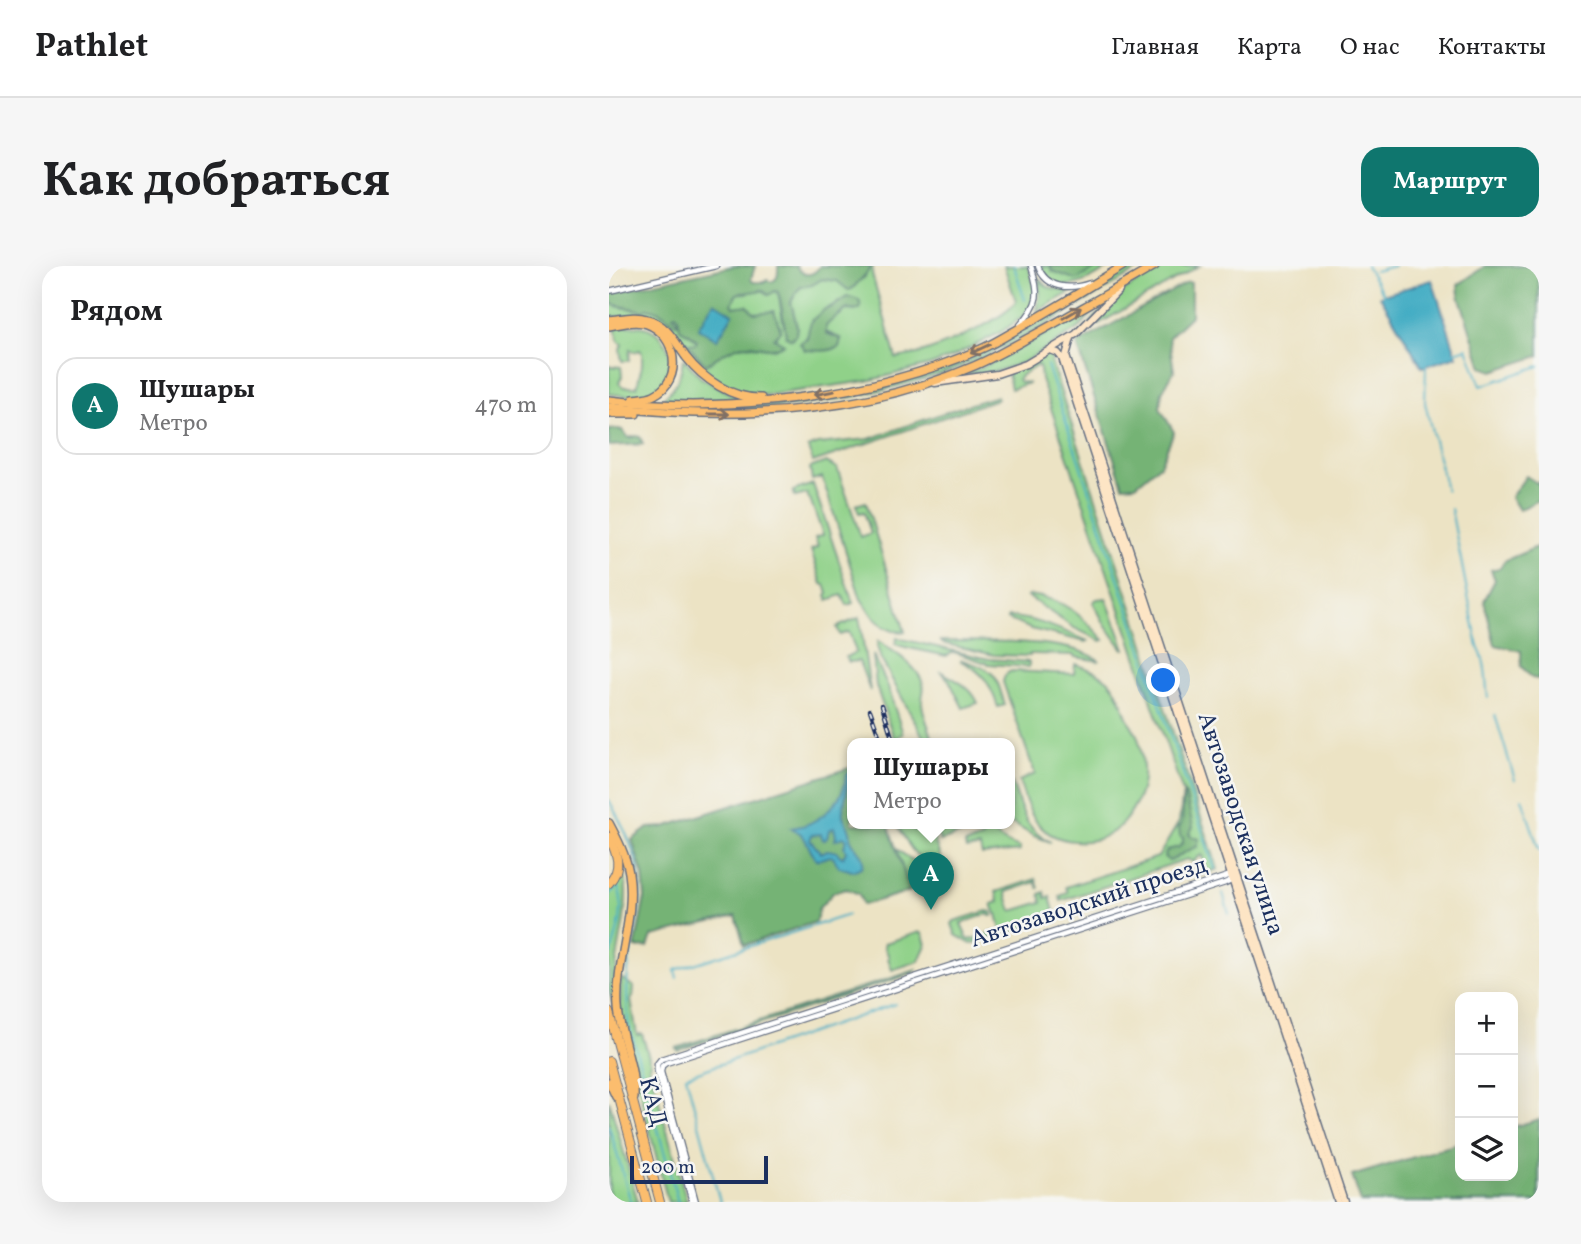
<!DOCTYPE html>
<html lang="ru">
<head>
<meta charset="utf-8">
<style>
  body { margin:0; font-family:Vollkorn,serif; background:#f6f6f6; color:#202124 }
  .controls { position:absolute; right:21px; bottom:21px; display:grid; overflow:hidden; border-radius:14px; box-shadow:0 7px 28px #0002 }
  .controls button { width:63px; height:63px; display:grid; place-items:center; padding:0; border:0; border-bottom:2px solid #e0e0e0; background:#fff; color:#202124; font:35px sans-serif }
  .scale { position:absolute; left:21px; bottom:18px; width:138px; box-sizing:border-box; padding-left:7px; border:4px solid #1b2f5e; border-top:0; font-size:19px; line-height:24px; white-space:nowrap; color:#1b2f5e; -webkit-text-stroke:5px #f6f6f2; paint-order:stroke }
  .you { position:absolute; left:555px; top:415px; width:24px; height:24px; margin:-18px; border:5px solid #fff; border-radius:50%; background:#1a73e8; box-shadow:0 0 0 10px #1a73e833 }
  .badge { display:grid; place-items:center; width:46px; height:46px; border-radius:50%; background:#0f766e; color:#fff; font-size:23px; font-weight:700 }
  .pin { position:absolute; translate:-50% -58px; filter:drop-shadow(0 2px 4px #0008) }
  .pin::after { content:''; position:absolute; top:37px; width:24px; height:21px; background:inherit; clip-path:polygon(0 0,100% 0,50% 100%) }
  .popup { position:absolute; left:238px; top:472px; width:168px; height:91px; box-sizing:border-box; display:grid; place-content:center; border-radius:14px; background:#fff; filter:drop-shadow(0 2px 5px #0005); font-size:23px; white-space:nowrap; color:#757577 }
  .popup b { font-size:26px; color:#202124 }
  .popup::after { content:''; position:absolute; left:50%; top:100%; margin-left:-14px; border:14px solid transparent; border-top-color:#fff }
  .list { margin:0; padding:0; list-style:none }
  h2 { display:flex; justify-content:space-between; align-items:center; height:91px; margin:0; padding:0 28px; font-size:30px }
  h2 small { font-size:23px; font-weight:400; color:#757577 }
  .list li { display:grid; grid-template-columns:46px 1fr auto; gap:21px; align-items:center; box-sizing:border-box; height:98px; margin:0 14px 14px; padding:0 14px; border:2px solid #e0e0e0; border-radius:21px }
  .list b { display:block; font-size:26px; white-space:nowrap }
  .list p { margin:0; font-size:23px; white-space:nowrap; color:#757577 }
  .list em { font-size:23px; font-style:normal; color:#757577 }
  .icon { flex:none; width:38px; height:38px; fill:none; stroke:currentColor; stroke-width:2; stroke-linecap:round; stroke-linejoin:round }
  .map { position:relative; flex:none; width:930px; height:936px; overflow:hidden; border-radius:21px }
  header { display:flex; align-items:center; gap:42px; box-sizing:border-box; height:98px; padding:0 35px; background:#fff; border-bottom:2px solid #e0e0e0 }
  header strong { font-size:33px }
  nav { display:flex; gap:38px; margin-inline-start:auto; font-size:24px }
  .intro { display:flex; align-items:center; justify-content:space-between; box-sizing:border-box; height:168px; padding:0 42px }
  h1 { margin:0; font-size:49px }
  .button { padding:18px 32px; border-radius:21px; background:#0f766e; color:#fff; font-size:24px; font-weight:700 }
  main { display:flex; gap:42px; padding:0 42px }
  aside { flex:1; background:#fff; border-radius:21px; box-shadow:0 7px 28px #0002 }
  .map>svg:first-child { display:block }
</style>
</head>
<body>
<header>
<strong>Pathlet</strong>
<nav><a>Главная</a><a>Карта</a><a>О нас</a><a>Контакты</a></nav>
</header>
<div class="intro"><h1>Как добраться</h1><a class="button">Маршрут</a></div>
<main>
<aside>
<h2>Рядом<small></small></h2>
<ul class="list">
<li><span class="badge">A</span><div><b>Шушары</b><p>Метро</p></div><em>470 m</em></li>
</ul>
</aside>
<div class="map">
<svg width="930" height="936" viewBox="0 0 930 936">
  <rect width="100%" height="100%" fill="#f6f6f2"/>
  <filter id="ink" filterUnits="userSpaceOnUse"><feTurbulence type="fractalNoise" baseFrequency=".0143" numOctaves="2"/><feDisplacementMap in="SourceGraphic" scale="14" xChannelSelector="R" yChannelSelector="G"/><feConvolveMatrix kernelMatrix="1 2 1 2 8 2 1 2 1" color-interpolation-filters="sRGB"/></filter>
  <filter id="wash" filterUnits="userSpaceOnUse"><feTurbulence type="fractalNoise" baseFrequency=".00686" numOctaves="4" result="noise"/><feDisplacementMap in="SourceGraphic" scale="28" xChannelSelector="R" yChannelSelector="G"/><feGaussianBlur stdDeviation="1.57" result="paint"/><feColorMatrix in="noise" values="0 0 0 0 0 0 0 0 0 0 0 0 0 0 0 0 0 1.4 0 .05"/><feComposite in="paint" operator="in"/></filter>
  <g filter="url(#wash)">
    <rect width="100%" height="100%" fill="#ece3c4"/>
    <g fill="#90d189" stroke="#568074" stroke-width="2" fill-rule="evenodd">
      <path d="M260,0H264L263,8L287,92C296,90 306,89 315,86C336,79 397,53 407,35L395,0H419L426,22V31L423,39L415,50L392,66L343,91L321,99L258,115L159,129C120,129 95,111 73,81C67,73 62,61 53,56C36,46 18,49 0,52V36L6,40L33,45C45,37 54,52 65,52L64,49L67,48C70,53 69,58 72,62C76,67 83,68 88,75L86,78H83L80,80L90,93L101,97L103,94L124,82L135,79L166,83L171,76L165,72L172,61L168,55L166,48L145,47C138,42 135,39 125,41L123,38L127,29L130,27C137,28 140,26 147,25C154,24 162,25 169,26C171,34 173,56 176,62C179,66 182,68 185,71L188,61L182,36L187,26L192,21L206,17L213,13L228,15L234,19L245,21L249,15L255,12L260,3ZM238,31L246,45L237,44L231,49L224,51L217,59V66L231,72L227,83L196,84L191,77C201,72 199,63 205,54C211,46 229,36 238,31Z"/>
      <path d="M431,0H503C480,14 448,36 431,0Z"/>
      <path d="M524,0H536C480,32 425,69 365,95C331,110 293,119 256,128L255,127V124L350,98L412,66Z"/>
      <path d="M554,0H590L474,67L473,66L505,31Z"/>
      <path d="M429,12L439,21L462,26L428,45L431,27Z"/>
      <path d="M488,38L489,40L470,62L415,96L388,105L360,108L361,105L374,101L420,77Z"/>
      <path d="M20,60C30,60 38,60 46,66C69,82 65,119 38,128C27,132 12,129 0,128V100L12,101L13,110L10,117L14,121H28L33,99V87L31,84L25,86L21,83L20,95H13L11,84L13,78L9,75L6,62Z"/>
      <path d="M442,86H445L449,91L443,93L442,96L609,603L585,611L586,602L589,603L590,608L596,605L593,589L589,591L584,596L578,593L452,635L451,630L459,627L457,621L549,591L570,556L574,527L432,113L431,104L429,99L411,110L409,113L411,116L420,117L402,123L399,108L400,106Z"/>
      <path d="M75,93L92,112L128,131L127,133L54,135L53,133C68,120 71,113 74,94Z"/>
      <path d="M248,126L249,130C222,134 195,139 167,141C131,145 94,144 58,143V141L131,140L171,137Z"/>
      <path d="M388,130V133L204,196L199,182L209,178L260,173L349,142Z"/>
      <path d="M217,196L228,202L252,271L262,267L255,246L250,247L247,239L257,236L296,366L284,365L275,361L265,352L252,333L213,211L203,214L201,202Z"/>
      <path d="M204,218L244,337L238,339L233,329L219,334L217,329L219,327L216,319L213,318L202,284L209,281L206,272L214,269L201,233H200L198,228L186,231L184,225Z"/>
      <path d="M419,329C455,332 472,349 495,374L492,375L465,362L418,330Z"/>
      <path d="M497,332L516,383H514L495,357L484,336L488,333Z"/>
      <path d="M399,351C428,352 452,364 479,375L477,376L422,363L398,353Z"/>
      <path d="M250,352L252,362L261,425L250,395L240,396L237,391L247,386L240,366L231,369L228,361Z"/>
      <path d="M288,372L380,393L420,396V401L380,398L345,386L337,390C320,385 303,384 286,378Z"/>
      <path d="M269,375C283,384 310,401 314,418C316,423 313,429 313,434C312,446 322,466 326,478H318L272,393L268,380Z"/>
      <path d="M332,375C373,376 459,371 491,395L466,391L464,389L424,388H421V390L385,389L333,377Z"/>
      <path d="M264,389L278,418L294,468L288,471L291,478H287L267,420Z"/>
      <path d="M353,394C388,406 385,404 396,439L389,441C381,418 375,406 352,395Z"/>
      <path d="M466,398C487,405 503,411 511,433C514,439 516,447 519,453C522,460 527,465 529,472C533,484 536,508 533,520C530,536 517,556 505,565C484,581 447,578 430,559C419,547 415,529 410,515L426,508L394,416C395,410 397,407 403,405L465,408Z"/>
      <path d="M331,405C346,414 362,420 369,437L354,442L340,414Z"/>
      <path d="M403,517C412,542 415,564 442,576L425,570L401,556V518Z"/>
      <path d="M302,558L305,564L309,563L308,558H320L333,597C314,596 306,591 297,574C294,569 291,565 289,559Z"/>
      <path d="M325,558H352L355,567L331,575Z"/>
      <path d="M369,558H376C386,571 396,577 411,582V585L373,589L371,581L357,583L356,578L374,572Z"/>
      <path d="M287,582C300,594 316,603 335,604L338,613L301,625Z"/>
      <path d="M12,594C24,631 11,668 6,705C5,716 5,728 4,738L0,723V621C12,611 10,607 12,594Z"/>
      <path d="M427,613L430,623L427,616L397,626L403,645L433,636L431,628L436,626L437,632L441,631L447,652L393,668L388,648H387L383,638L390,636L387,626Z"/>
      <path d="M378,645L383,646L384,650H381L379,648L352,657L358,672L361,674L385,666L387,670L362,678L347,669L343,658L345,655Z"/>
      <path d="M311,666L314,668L317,679L310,695L283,704L279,692L280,691L275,680L276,677Z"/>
      <path d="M307,704L305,707L69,784L67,782Z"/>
      <path d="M12,712L25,721L24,731L22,734L28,769L33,768L42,798L40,800L78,936H59L15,765L11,740Z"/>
      <path d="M0,834L29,936H0Z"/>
    </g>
    <g fill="#74b375" stroke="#48716a" stroke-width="2">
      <path d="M125,0H146L142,13L144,16H155L158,14L162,16C170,13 169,8 169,0H187C194,11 204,11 211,0H260L261,3C255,11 249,16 243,23L239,24L228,15L213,13L203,19L192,21L187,26L182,36L188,61L187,68L183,73L177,70C175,56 173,39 169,26L166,25L160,29L154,24C145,25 140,27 130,27L127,29L123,38L125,41L138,39L145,47L165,45L172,65L165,72L175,78C164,87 150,78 137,79C126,79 106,92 97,99L80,80L79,77L86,78L88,75L81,68L71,63L69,51L67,48L64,49L69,58H65C59,50 48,43 38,42L34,45L6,39L0,36V27Z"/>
      <path d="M441,0H492L467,14L443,5Z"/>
      <path d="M876,0H930V90L884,105L873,101L850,29L849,19Z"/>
      <path d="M579,16L582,17V50L560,71L565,105L553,126L551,142L565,166L551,199L527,219L514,220L468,78Z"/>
      <path d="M238,31C247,32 253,33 251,43C247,44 243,43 240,43C233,44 222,55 217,60V67L232,73L230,81C219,86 207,85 196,84L191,77L198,73L200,62L203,54L216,43L223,41Z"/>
      <path d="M9,163L13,164L20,172L27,170L31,171L34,178L0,180V164Z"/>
      <path d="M917,210L928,217L930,215V234L910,244L902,231Z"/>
      <path d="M930,280V413L923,412L912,400V385L886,379L875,335L886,314L882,304L891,302L895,295Z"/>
      <path d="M243,501V558H279L301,625L254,639L250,628L238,623L225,626L210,642L207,656L135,679L127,650L43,670L39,681L26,682L36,631L34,609L23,574L39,562L55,561Z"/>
      <path d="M575,527L577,529L584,561L580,568L583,571L590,573L588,581C578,583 570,592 560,595L555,591L558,584L570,581L574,576V572L571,570L570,562L573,557Z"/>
      <path d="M930,853V936H752L743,910L851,877V910H904V861Z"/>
    </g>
    <g fill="#44adc4" stroke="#306e91" stroke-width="2" fill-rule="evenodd">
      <path d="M823,14L848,90L813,101L771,30Z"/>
      <path d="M105,36L124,48L108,74L89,62Z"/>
      <path d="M243,505C241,511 233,544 234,549C236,555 239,560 241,565C243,574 239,569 243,576C248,586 257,589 253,601L243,605L230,601L224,591L221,590L209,594L206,593L196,573L191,567L182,562C208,560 236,536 237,509ZM225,562L227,570L226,574L234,571L238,573L235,580L237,586L234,591L231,590L228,586L219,584L212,587L201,574L203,569L212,568L214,574H216L218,572L220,564Z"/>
    </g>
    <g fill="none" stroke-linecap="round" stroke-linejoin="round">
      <g stroke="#44adc4" stroke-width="2">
        <path d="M405,0L416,34"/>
        <path d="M757,0L775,29"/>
        <path d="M766,5L785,0"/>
        <path d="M846,86L858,82L872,120L930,100"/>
        <path d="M438,99L606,603"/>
        <path d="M817,100L816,137L837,224"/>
        <path d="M842,243L869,381C878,397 876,413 879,431"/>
        <path d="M886,449L906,514"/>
        <path d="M913,532L930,584"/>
        <path d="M0,534C12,557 27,584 30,610C34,638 24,667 20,696C17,716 18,735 19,755L69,936"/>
        <path d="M614,627L620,648"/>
        <path d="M0,628L9,621C17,641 8,668 2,688L0,677"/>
        <path d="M68,712L66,704L239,649"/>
        <path d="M0,860L22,936"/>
        <path d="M111,936L77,810L286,738"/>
      </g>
    </g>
  </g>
  <g filter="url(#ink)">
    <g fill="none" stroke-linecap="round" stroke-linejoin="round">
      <g stroke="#646e82" stroke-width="7">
        <g id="street">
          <path d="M429,0C437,23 461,24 481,17"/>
          <path d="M0,25L107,0"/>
          <path d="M411,59C431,37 431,27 422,0"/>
          <path d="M83,936L48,805V798L52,793L622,609"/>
          <path d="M87,936L52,806L53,800L57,797L616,617L626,612"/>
        </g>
      </g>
      <g stroke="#646e82" stroke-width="9">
        <g id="secondary">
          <path d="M462,72L457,90L735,936"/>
          <path d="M441,84L449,87L453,92L729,936"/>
          <path d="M326,117L388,108L417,98L467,68L510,24"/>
        </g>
      </g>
      <g stroke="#646e82" stroke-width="10">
        <g id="primary">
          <path d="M0,54C12,53 26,49 38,53C58,58 66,76 77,91C94,113 123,133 152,132"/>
          <path d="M0,60C12,58 26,54 38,58C68,69 75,114 45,129C39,132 31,132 24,133"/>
          <path d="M0,134C117,148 264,131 372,83C386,77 400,68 414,60C448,41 481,20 514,0"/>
          <path d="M0,141C120,154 252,149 365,100C384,92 403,81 421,71C463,48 505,24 546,0"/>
          <path d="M0,148H27"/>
          <path d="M0,557C8,572 17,589 20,607C27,652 6,696 9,741C11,772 27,801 25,832"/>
          <path d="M0,816L7,831"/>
        </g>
      </g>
      <g stroke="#646e82" stroke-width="10">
        <g id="highway">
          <path d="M0,571C8,588 14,602 0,617"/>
          <path d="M0,746L51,936"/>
          <path d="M0,795L38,936"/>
        </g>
      </g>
      <use href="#street" stroke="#fff" stroke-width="4.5"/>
      <use href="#secondary" stroke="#fde5c5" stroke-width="6"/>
      <use href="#primary" stroke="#fbbd6e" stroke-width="7"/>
      <use href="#highway" stroke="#fbbd6e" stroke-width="8"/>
      <g stroke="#1b2f5e" stroke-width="4.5">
        <g id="rail">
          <path d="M273,439L285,478"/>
          <path d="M261,444L273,478"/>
        </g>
      </g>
      <use href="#rail" stroke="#f6f6f2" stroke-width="2" stroke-dasharray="5" stroke-linecap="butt"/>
    </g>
    <defs><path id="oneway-shaft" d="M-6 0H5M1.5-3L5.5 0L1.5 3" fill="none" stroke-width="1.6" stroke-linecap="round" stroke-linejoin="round" transform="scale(1.75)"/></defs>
    <g stroke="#806f65">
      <use href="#oneway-shaft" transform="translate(463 47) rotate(-30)"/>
      <use href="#oneway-shaft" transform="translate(371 83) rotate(155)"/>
      <use href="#oneway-shaft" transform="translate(215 127) rotate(170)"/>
      <use href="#oneway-shaft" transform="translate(110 148)"/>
    </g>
  </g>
  <g text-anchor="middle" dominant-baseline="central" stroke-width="5" stroke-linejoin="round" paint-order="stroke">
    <g font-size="24" fill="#1b2f5e" stroke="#f6f6f2">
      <text transform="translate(631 558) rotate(72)">Автозаводская улица</text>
      <text transform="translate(480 637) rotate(-18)">Автозаводский проезд</text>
      <text transform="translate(43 836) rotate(75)">КАД</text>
    </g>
  </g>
</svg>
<div class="controls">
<button>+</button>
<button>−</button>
<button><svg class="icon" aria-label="layers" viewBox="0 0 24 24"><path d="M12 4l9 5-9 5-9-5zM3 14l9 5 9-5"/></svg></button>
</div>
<div class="scale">200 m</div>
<div class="you"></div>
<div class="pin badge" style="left:322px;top:644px">A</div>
<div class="popup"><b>Шушары</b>Метро</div>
</div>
</main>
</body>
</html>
